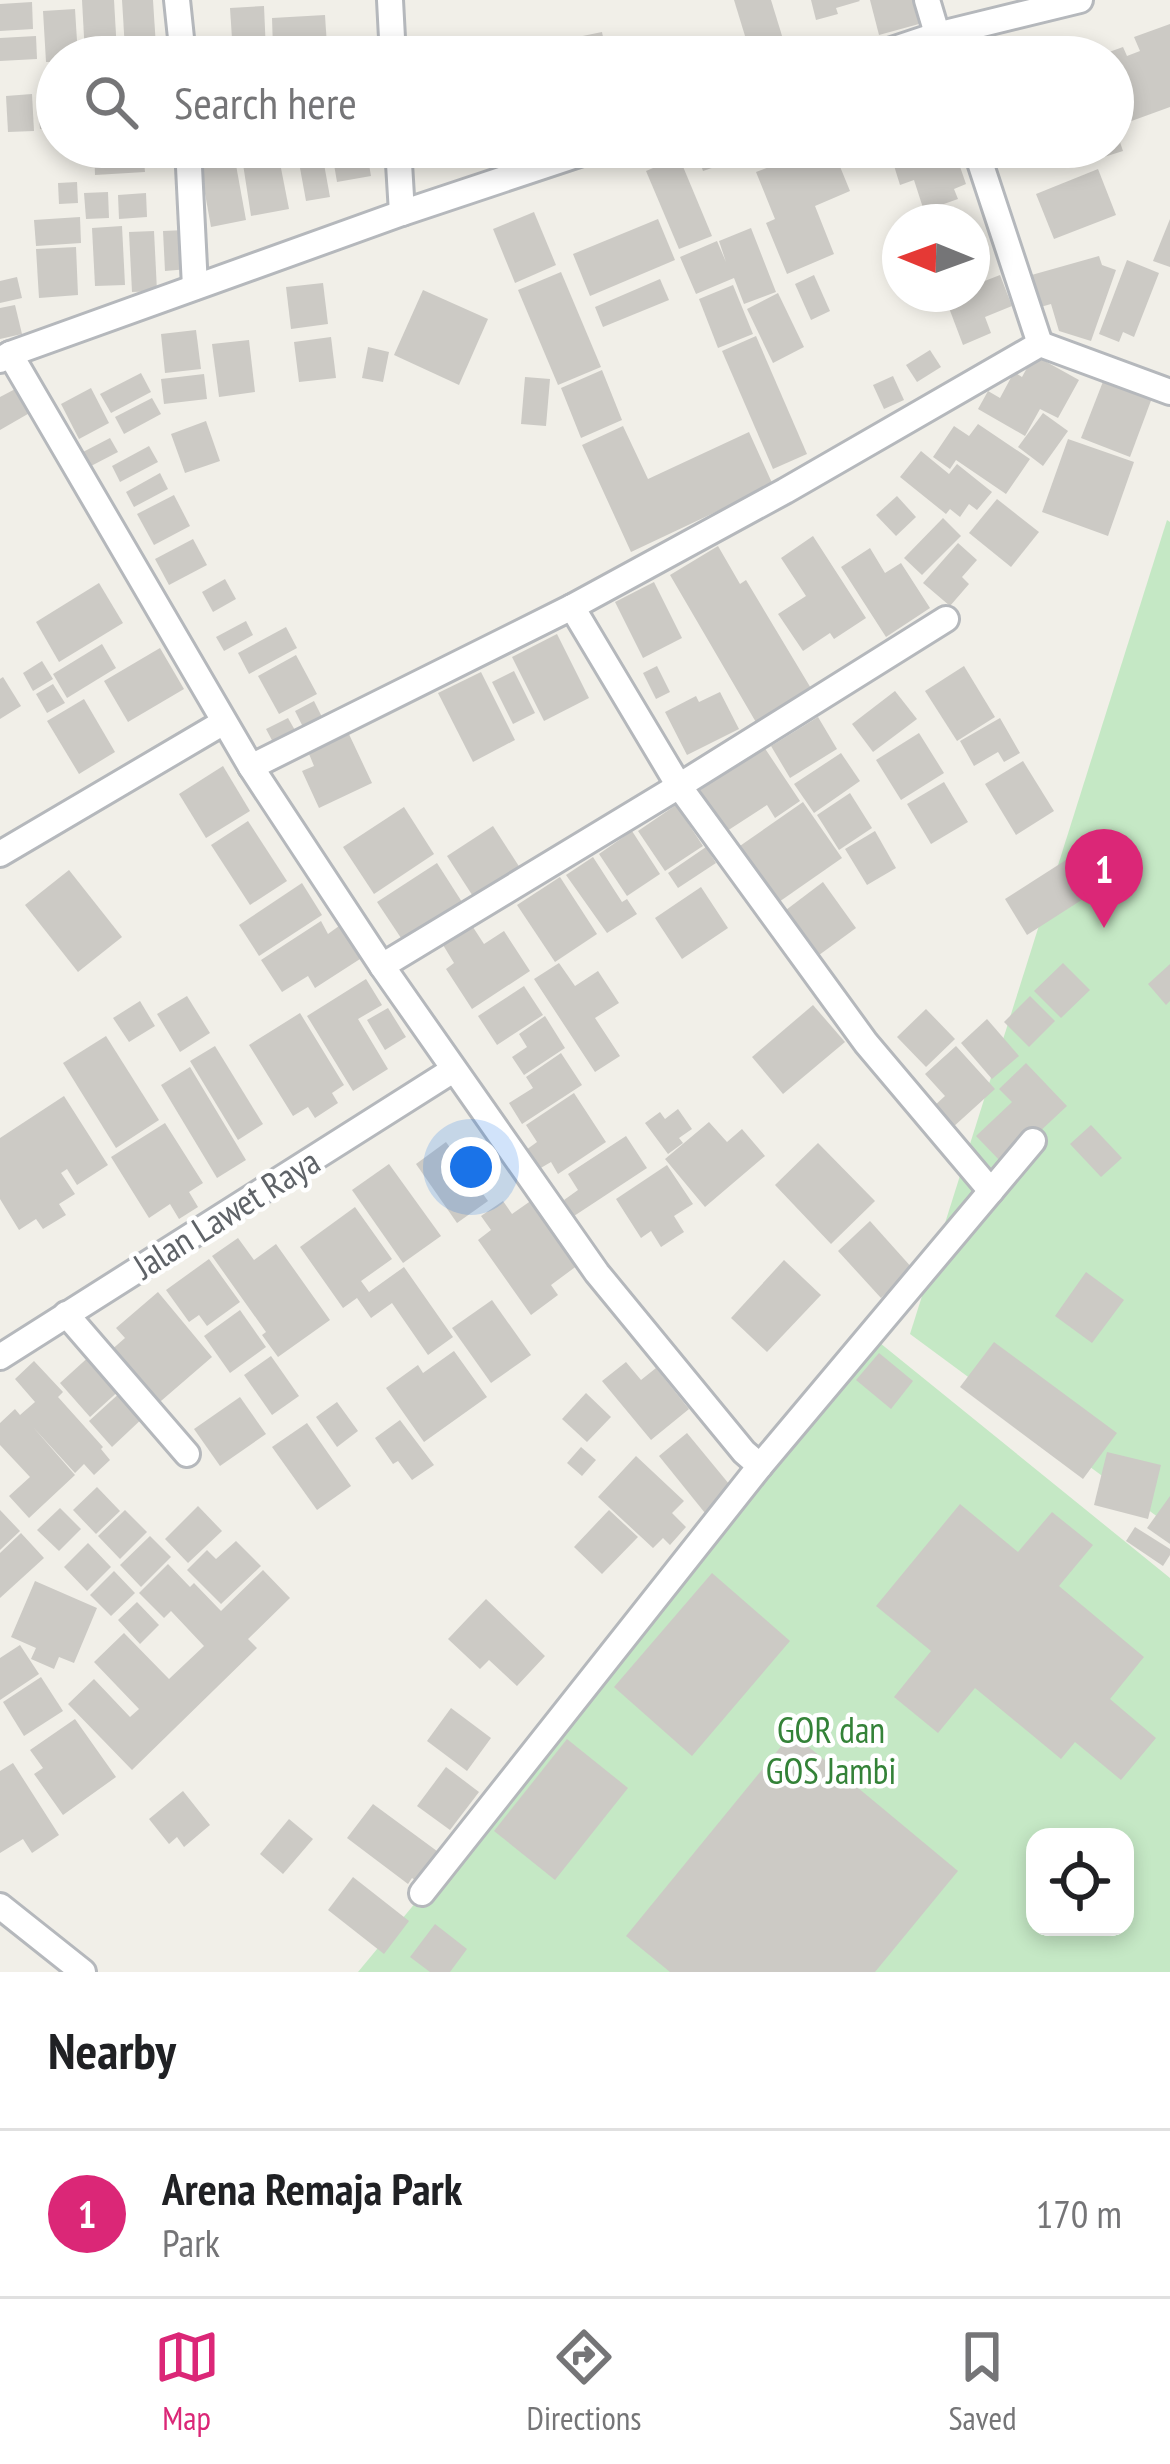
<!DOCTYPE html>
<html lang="en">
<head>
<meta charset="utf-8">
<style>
  body { margin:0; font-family:"PT Sans Narrow",sans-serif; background:#f6f6f6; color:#202124 }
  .controls { position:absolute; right:36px; bottom:36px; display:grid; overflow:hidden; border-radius:24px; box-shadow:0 6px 18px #0003 }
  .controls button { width:108px; height:108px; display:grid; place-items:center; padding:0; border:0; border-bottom:3px solid #e0e0e0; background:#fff; color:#202124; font:60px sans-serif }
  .compass { position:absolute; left:882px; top:204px; width:108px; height:108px; border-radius:50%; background:#fff; box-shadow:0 6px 18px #0003; rotate:271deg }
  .you { position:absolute; left:471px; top:1167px; width:42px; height:42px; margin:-30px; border:9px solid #fff; border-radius:50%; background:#1a73e8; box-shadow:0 0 0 18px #1a73e833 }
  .badge { display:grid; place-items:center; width:78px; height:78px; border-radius:50%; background:#db2777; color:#fff; font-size:39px; font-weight:700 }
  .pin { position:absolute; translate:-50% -99px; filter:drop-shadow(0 3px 6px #0008) }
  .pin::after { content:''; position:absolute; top:63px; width:42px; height:36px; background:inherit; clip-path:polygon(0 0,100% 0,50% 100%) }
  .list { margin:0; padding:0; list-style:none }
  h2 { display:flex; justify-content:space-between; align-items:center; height:156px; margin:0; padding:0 48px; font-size:51px }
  h2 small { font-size:39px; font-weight:400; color:#757577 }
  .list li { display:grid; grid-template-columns:78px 1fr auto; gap:36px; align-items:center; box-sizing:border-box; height:168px; padding:0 48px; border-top:3px solid #e0e0e0 }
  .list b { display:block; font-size:45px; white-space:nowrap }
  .list p { margin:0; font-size:39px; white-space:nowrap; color:#757577 }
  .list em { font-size:39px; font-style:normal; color:#757577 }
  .icon { flex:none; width:66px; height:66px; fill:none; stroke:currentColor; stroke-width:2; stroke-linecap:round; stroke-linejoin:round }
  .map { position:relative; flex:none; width:1170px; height:1972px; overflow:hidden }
  .search { position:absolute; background:#fff; box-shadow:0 6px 18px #0003; left:36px; right:36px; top:36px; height:132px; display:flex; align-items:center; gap:30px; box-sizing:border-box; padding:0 42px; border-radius:66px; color:#757577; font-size:45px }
  .sheet { height:324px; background:#fff }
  nav { display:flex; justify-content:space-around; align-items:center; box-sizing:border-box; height:168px; border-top:3px solid #e0e0e0; background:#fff; font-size:33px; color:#757577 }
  nav a { display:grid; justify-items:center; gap:6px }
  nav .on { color:#db2777 }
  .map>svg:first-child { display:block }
</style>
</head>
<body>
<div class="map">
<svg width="1170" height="1972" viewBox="0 0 1170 1972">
  <rect width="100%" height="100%" fill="#f1efe8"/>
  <g fill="#c5e8c5" fill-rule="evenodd">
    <path d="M1167,520L1170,522V1526L910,1334Z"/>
    <path d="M880,1343L1170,1578V1972H358ZM1035,1837H1125V1927H1035Z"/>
  </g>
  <g fill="#cccac5">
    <path d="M82,0H114L117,52L85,55Z"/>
    <path d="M122,0H153L156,47L125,49Z"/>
    <path d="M734,0H771L783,39L749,49Z"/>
    <path d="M811,0H859L860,1L836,8L838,14L816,20Z"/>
    <path d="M870,0H913L919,24L879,35Z"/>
    <path d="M32,2L33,29L0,31V4Z"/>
    <path d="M264,6L266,52L233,54L230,8Z"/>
    <path d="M75,9L78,57H57V62H46L43,11Z"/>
    <path d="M325,15L327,46L273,49L272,18Z"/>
    <path d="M1170,24V107L1115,127L1123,151L1104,157L1101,147H1113V57L1098,56L1123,47L1127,56L1140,51L1134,37Z"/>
    <path d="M602,32L607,57H572L568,39Z"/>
    <path d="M36,36L37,59L0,61V38Z"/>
    <path d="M32,94L34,131L8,132L6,96Z"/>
    <path d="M57,95V127L40,129L37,97Z"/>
    <path d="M94,147H143L145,172L95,175Z"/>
    <path d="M331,147H366L371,176L337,182Z"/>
    <path d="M695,147H731L735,160L703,171Z"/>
    <path d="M821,147H832L850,191L815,206L834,254L787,274L766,223L775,219L756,172Z"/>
    <path d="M931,147H939L944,159L956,155L966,184L954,189L958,199L924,211L914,180L900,185L891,156L910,149L912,154Z"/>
    <path d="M1004,147H1061V148L1009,163Z"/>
    <path d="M234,154L246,220L211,227L199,160Z"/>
    <path d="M679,157L712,236L679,249L646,171Z"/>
    <path d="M279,158L289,209L251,216L243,164Z"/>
    <path d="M324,164L330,197L306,201L300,168Z"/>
    <path d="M1098,169L1116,215L1054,239L1036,194Z"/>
    <path d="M77,182L78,203L59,204L58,183Z"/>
    <path d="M108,192L109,218L86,219L84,193Z"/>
    <path d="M146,193L147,217L119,219L118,195Z"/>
    <path d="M534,212L556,265L515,283L493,229Z"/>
    <path d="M80,217L81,243L36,246L34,220Z"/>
    <path d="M658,219L675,260L590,296L573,254Z"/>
    <path d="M1170,219V267L1153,261Z"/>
    <path d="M122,226L125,285L95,286L92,228Z"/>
    <path d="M751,228L776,292L744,304L734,278L696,294L680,257L717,241L726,262L719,241Z"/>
    <path d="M186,230L189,269L165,271L163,231Z"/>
    <path d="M154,231L157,291L132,292L129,232Z"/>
    <path d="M76,247L78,295L39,298L36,249Z"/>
    <path d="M1099,256L1102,265L1116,270L1091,341L1059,331L1051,304L1037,308L1028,276Z"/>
    <path d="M1127,260L1159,273L1134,337L1123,332L1119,342L1099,334Z"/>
    <path d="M561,272L601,367L558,385L518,290Z"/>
    <path d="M814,275L830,311L811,320L795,284Z"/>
    <path d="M1000,275L1012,306L985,317L991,333L963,345L949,308L957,305L953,294H972V286Z"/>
    <path d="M17,277L22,298L0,303V281Z"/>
    <path d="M660,279L669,300L603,327L595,307Z"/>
    <path d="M323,283L328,324L291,329L286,287Z"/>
    <path d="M733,285L753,334L718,348L699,299Z"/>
    <path d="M423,290L488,319L459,385L394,355Z"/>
    <path d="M778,293L804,347L773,363L747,309Z"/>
    <path d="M15,305L22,334L0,339V308Z"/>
    <path d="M196,330L201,369L165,373L161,334Z"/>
    <path d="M756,336L807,454L773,469L722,351Z"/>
    <path d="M331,337L336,378L299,382L294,342Z"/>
    <path d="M249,340L255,392L219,397L212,344Z"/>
    <path d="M368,347L389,352L383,382L362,378Z"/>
    <path d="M930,350L941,367L917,382L906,365Z"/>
    <path d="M1034,355L1079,380L1058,418L1040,409L1025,436L978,409L988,391L1000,398L1014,372L1022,377Z"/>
    <path d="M602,370L622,420L581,438L561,388Z"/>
    <path d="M141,373L151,392L111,413L100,394Z"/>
    <path d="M204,374L207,399L164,404L161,379Z"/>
    <path d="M893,376L904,400L884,409L873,385Z"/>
    <path d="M525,377L550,379L546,426L521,424Z"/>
    <path d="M1104,379L1152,398L1130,457L1081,438Z"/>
    <path d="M19,387L33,411L0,430V397Z"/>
    <path d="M91,388L109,423L79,439L61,404Z"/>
    <path d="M152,398L161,414L124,434L115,417Z"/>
    <path d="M1043,413L1068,431L1043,466L1018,447Z"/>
    <path d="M206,421L220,461L185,473L171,434Z"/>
    <path d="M978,424L1030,459L1006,494L956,460L950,469L933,457L954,426L969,436Z"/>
    <path d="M623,426L648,479L749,432L773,485L631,552L582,445Z"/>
    <path d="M110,438L118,452L91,466L83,452Z"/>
    <path d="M1068,439L1134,462L1108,536L1042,512Z"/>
    <path d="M149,446L158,462L120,482L112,466Z"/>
    <path d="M921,451L949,474L957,464L992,492L977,510L969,504L960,517L950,509L946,514L900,477Z"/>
    <path d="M160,473L168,489L134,507L126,492Z"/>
    <path d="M174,495L190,526L154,545L137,514Z"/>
    <path d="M897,496L916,517L896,536L876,515Z"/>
    <path d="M997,499L1039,532L1011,567L969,533Z"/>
    <path d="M943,518L961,536L922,575L904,558Z"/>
    <path d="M813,536L866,618L834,639L830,633L803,651L778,614L806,596L781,558Z"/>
    <path d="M193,539L207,565L169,585L155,559Z"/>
    <path d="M958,543L977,560L962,577L969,584L950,606L923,583Z"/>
    <path d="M718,546L740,584L746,580L812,690L757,724L670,575Z"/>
    <path d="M870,548L885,573L901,563L930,608L886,637L841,567Z"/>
    <path d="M225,579L236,599L213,612L202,592Z"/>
    <path d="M654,582L682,638L643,658L615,602Z"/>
    <path d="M99,583L123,623L59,662L36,622Z"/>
    <path d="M246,621L253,635L224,651L216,637Z"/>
    <path d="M286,627L297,648L249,674L238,653Z"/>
    <path d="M557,634L589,698L544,721L512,657Z"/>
    <path d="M102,644L116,668L67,698L53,674Z"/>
    <path d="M160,648L184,689L128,722L104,681Z"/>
    <path d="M296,655L317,694L279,714L258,676Z"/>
    <path d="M42,661L53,679L33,691L23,673Z"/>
    <path d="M657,666L670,692L656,699L643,673Z"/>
    <path d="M964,666L995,717L957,741L925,691Z"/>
    <path d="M514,671L535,713L513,724L492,682Z"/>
    <path d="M481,672L515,740L473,762L438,693Z"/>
    <path d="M3,677L21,706L0,719V679Z"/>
    <path d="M53,684L65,703L47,713L36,694Z"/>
    <path d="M895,691L917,719L873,752L852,724Z"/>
    <path d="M720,692L739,729L687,755L665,712L696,696L699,702Z"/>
    <path d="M84,699L115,752L79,774L47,721Z"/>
    <path d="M314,701L323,719L304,729L295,711Z"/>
    <path d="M818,717L837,749L790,778L771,746Z"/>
    <path d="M288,718L296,732L274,744L266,729Z"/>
    <path d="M1000,718L1020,753L1004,762L998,752L974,766L960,741Z"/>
    <path d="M347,730L372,783L319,808L302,771L314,766L307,749Z"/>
    <path d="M919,733L944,773L901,800L876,760Z"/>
    <path d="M764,747L800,801L775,818L767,805L727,831L700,790Z"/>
    <path d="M841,753L860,781L814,813L794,784Z"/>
    <path d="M1023,761L1054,811L1016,835L985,784Z"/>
    <path d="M223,766L250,811L206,838L179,794Z"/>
    <path d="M944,782L968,822L931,844L907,804Z"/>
    <path d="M850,793L872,828L839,850L817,815Z"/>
    <path d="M803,802L842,858L776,904L737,848Z"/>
    <path d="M676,805L703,846L665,871L638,831Z"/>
    <path d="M404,807L434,854L374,894L343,847Z"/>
    <path d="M248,821L287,881L250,905L211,845Z"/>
    <path d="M493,826L522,871L476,901L447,856Z"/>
    <path d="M632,831L660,874L627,896L599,854Z"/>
    <path d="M875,831L896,868L867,885L845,849Z"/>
    <path d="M706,847L716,863L678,888L668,873Z"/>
    <path d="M593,857L622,902L627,899L637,914L607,933L566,875Z"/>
    <path d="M1069,858L1091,894L1027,935L1005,899Z"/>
    <path d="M437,863L462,902L403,941L377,902Z"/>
    <path d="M69,870L122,937L78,972L25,905Z"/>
    <path d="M560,877L597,934L555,962L517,905Z"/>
    <path d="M823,882L856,928L815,958L782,913Z"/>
    <path d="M302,883L322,915L259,956L239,925Z"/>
    <path d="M701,887L728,928L682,959L655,918Z"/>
    <path d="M321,921L328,934L339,926L360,959L315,988L308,976L282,992L261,960Z"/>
    <path d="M469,921L484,944L504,931L530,971L472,1009L446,969L454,963L440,940Z"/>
    <path d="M559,963L575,986L598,971L619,1003L595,1018L620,1056L595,1072L534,979Z"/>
    <path d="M1063,963L1090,990L1061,1018L1034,991Z"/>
    <path d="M1170,964V1001L1166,1005L1148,984Z"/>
    <path d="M366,979L382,1005L358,1019L388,1069L353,1091L307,1016Z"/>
    <path d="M524,986L543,1015L497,1045L478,1016Z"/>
    <path d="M187,996L210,1033L180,1052L157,1014Z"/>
    <path d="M1030,996L1055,1021L1029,1047L1004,1022Z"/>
    <path d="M140,1001L155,1026L129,1042L113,1018Z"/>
    <path d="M813,1005L845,1042L783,1094L752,1057Z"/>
    <path d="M388,1008L406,1037L385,1050L367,1020Z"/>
    <path d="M926,1009L955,1039L926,1067L897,1037Z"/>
    <path d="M300,1013L344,1085L332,1093L338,1103L315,1118L308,1107L293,1116L249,1045Z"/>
    <path d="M545,1016L565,1048L524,1075L512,1057L527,1047L519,1034Z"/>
    <path d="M987,1019L1019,1056L992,1079L961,1043Z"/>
    <path d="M106,1036L159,1120L116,1148L63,1063Z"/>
    <path d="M215,1046L263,1124L238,1140L190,1061Z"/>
    <path d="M956,1046L995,1089L952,1128L933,1107L945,1096L925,1074Z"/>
    <path d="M561,1053L582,1085L522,1124L509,1103L533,1088L526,1077Z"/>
    <path d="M1026,1063L1067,1106L1004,1165L976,1136L1012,1102L999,1089Z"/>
    <path d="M190,1067L246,1160L217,1178L161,1085Z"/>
    <path d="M574,1093L606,1142L558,1174L551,1162L539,1169L526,1150L537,1142L526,1125Z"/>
    <path d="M64,1096L108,1165L77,1185L67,1169L61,1173L75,1194L59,1204L66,1215L43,1229L36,1219L19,1230L0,1199V1138Z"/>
    <path d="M678,1109L692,1129L679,1138L683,1143L668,1154L645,1123L660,1112L665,1119Z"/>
    <path d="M709,1122L727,1142L742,1129L765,1156L705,1207L665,1159Z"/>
    <path d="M165,1123L203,1183L189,1192L198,1207L179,1219L170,1204L149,1218L111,1157Z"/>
    <path d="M1091,1125L1122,1158L1101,1177L1070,1144Z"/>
    <path d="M626,1136L647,1168L574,1216L564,1200L578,1190L568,1174Z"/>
    <path d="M446,1142L488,1201L457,1223L416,1164Z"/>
    <path d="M818,1143L875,1201L831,1244L775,1185Z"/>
    <path d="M389,1164L441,1236L403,1263L352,1190Z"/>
    <path d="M667,1165L693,1204L674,1216L684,1232L661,1247L651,1231L641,1238L616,1199Z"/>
    <path d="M532,1200L578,1265L551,1285L558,1295L531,1315L478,1240L491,1230L481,1216L503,1201L512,1214Z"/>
    <path d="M355,1207L392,1259L361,1281L369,1292L404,1267L453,1337L428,1355L392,1303L371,1318L357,1298L343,1308L300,1247Z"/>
    <path d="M870,1221L913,1269L881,1298L838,1251Z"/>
    <path d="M238,1238L254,1260L276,1244L330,1320L278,1357L262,1335L266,1332L212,1256Z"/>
    <path d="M209,1259L240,1302L207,1326L199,1315L189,1322L166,1290Z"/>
    <path d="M784,1260L821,1295L767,1352L731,1318Z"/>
    <path d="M1086,1272L1124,1300L1092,1343L1055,1316Z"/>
    <path d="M158,1292L212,1357L154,1407L109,1352L125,1338L116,1328Z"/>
    <path d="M492,1300L531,1355L491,1383L452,1328Z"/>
    <path d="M240,1310L266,1347L230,1373L204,1336Z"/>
    <path d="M994,1342L1117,1433L1083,1479L960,1387Z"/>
    <path d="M454,1351L487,1397L424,1442L386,1388L418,1365L423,1373Z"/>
    <path d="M93,1353L123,1387L90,1417L60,1383Z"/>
    <path d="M879,1353L913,1381L891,1409L856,1380Z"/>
    <path d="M271,1356L299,1396L272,1415L244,1375Z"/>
    <path d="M34,1361L63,1392L58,1397L103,1447L101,1449L110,1460L94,1475L84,1464L75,1473L33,1427L75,1475L29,1518L9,1496L30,1477L0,1445V1423L15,1409L20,1415L35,1402L15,1379Z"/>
    <path d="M626,1362L641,1380L656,1368L689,1409L651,1440L602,1381Z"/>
    <path d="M123,1390L146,1415L112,1447L89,1421Z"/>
    <path d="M586,1393L611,1417L587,1442L562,1419Z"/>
    <path d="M240,1397L266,1434L220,1466L194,1429Z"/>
    <path d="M337,1402L358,1431L337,1447L316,1417Z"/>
    <path d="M400,1420L434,1465L412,1480L398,1461L393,1464L375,1438Z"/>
    <path d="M307,1423L351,1486L317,1510L272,1447Z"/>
    <path d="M687,1433L734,1490L705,1513L659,1456Z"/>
    <path d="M581,1447L596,1460L582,1476L567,1463Z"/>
    <path d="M1107,1452L1161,1465L1148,1519L1094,1505Z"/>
    <path d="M636,1456L684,1501L672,1513L686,1527L670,1545L663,1538L653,1548L598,1497Z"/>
    <path d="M97,1487L120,1511L96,1534L73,1510Z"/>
    <path d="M1170,1496V1544L1147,1528Z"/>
    <path d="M960,1504L1018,1552L1052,1512L1093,1545L1059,1586L1144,1657L1110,1699L1156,1738L1121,1780L1075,1742L1061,1759L975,1688L938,1733L894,1697L931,1651L876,1606Z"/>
    <path d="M198,1506L222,1531L188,1563L165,1539Z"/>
    <path d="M60,1508L81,1529L59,1551L37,1530Z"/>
    <path d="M0,1510L20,1531L0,1550Z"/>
    <path d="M125,1510L147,1532L120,1559L98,1536Z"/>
    <path d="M609,1510L638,1537L602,1574L574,1547Z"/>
    <path d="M1135,1527L1170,1549V1555L1163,1566L1126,1541Z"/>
    <path d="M21,1533L44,1558L0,1598V1553Z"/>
    <path d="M150,1536L171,1557L141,1587L120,1565Z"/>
    <path d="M236,1541L261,1566L221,1604L187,1570L207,1550L216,1559Z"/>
    <path d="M88,1543L111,1567L87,1591L64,1567Z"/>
    <path d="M168,1564L190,1587L194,1583L221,1611L263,1570L290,1598L248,1639L257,1648L132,1770L68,1704L94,1679L130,1717L139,1709L94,1662L124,1633L169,1679L204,1646L171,1611L164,1618L139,1593Z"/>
    <path d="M114,1571L135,1593L111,1616L90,1595Z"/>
    <path d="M712,1573L790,1641L692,1756L614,1687Z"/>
    <path d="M35,1581L97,1608L74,1663L59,1657L54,1669L31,1659L36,1648L11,1637Z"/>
    <path d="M486,1599L545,1656L517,1686L489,1660L480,1669L448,1639Z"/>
    <path d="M137,1602L159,1625L140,1644L118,1620Z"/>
    <path d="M20,1645L39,1674L0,1700V1658Z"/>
    <path d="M41,1677L63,1711L24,1736L3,1702Z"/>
    <path d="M451,1708L491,1738L467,1771L427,1741Z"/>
    <path d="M75,1719L116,1777L63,1815L34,1774L43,1768L30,1750Z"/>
    <path d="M792,1733L958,1871L875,1972H670L626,1936Z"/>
    <path d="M567,1739L628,1788L555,1880L494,1831Z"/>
    <path d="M13,1763L59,1835L32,1853L23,1839L0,1853V1771Z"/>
    <path d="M446,1767L479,1792L450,1830L417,1806Z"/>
    <path d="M183,1791L210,1825L184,1847L177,1837L169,1844L149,1819Z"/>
    <path d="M373,1804L441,1854L419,1883L412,1878L408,1884L347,1838Z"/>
    <path d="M289,1819L313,1839L283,1874L260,1854Z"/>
    <path d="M353,1877L409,1921L384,1954L328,1910Z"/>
    <path d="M435,1924L467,1949L450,1972H430L410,1957Z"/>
  </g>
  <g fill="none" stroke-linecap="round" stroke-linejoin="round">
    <g stroke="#b5b8bc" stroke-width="30">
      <g id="street">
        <path d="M177,0L183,57"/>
        <path d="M390,0L393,57"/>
        <path d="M927,0L944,57"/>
        <path d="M871,57L937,35L1080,0"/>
        <path d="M188,147L195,287"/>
        <path d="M398,147L402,213"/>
        <path d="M975,147L1040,344"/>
        <path d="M10,354L251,767L382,966L597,1273L744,1452L760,1466"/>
        <path d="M0,360L10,354L402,213L600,147"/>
        <path d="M572,607L679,786L866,1043L991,1191"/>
        <path d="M251,767L572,607L785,491L1040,344L1170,392"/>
        <path d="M0,854L224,722"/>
        <path d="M382,966L679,786L946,619"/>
        <path d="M66,1314L187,1454"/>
        <path d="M0,1357L453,1070"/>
        <path d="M422,1893L760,1466L1033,1141"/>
        <path d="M0,1906L83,1972"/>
      </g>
    </g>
    <use href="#street" stroke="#fff" stroke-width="24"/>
  </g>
  <g text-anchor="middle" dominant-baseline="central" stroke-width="9" stroke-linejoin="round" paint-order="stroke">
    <g font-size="36" fill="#5f6368" stroke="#fff">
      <text transform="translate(226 1213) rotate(-32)">Jalan Lawet Raya</text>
    </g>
    <g font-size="36" fill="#348238" stroke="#fff">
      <text x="831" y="1729">GOR dan<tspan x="831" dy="41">GOS Jambi</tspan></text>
    </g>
  </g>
</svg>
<div class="controls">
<button><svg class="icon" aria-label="locate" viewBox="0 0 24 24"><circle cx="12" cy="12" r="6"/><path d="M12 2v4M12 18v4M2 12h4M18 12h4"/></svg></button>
</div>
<svg class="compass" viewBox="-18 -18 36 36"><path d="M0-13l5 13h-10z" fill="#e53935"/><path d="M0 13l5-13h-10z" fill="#757577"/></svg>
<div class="you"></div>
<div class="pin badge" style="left:1104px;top:928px">1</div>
<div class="search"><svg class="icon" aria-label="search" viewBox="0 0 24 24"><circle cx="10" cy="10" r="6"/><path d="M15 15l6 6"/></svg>Search here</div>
</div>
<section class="sheet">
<h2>Nearby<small></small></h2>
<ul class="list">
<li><span class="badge">1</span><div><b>Arena Remaja Park</b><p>Park</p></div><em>170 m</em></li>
</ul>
</section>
<nav>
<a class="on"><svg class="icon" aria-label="map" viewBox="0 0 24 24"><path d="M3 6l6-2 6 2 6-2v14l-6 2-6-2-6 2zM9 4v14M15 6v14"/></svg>Map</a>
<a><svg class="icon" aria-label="directions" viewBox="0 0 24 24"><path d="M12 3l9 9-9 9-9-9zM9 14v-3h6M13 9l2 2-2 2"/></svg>Directions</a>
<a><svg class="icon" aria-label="saved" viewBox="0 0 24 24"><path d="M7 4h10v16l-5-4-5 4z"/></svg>Saved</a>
</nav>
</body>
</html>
